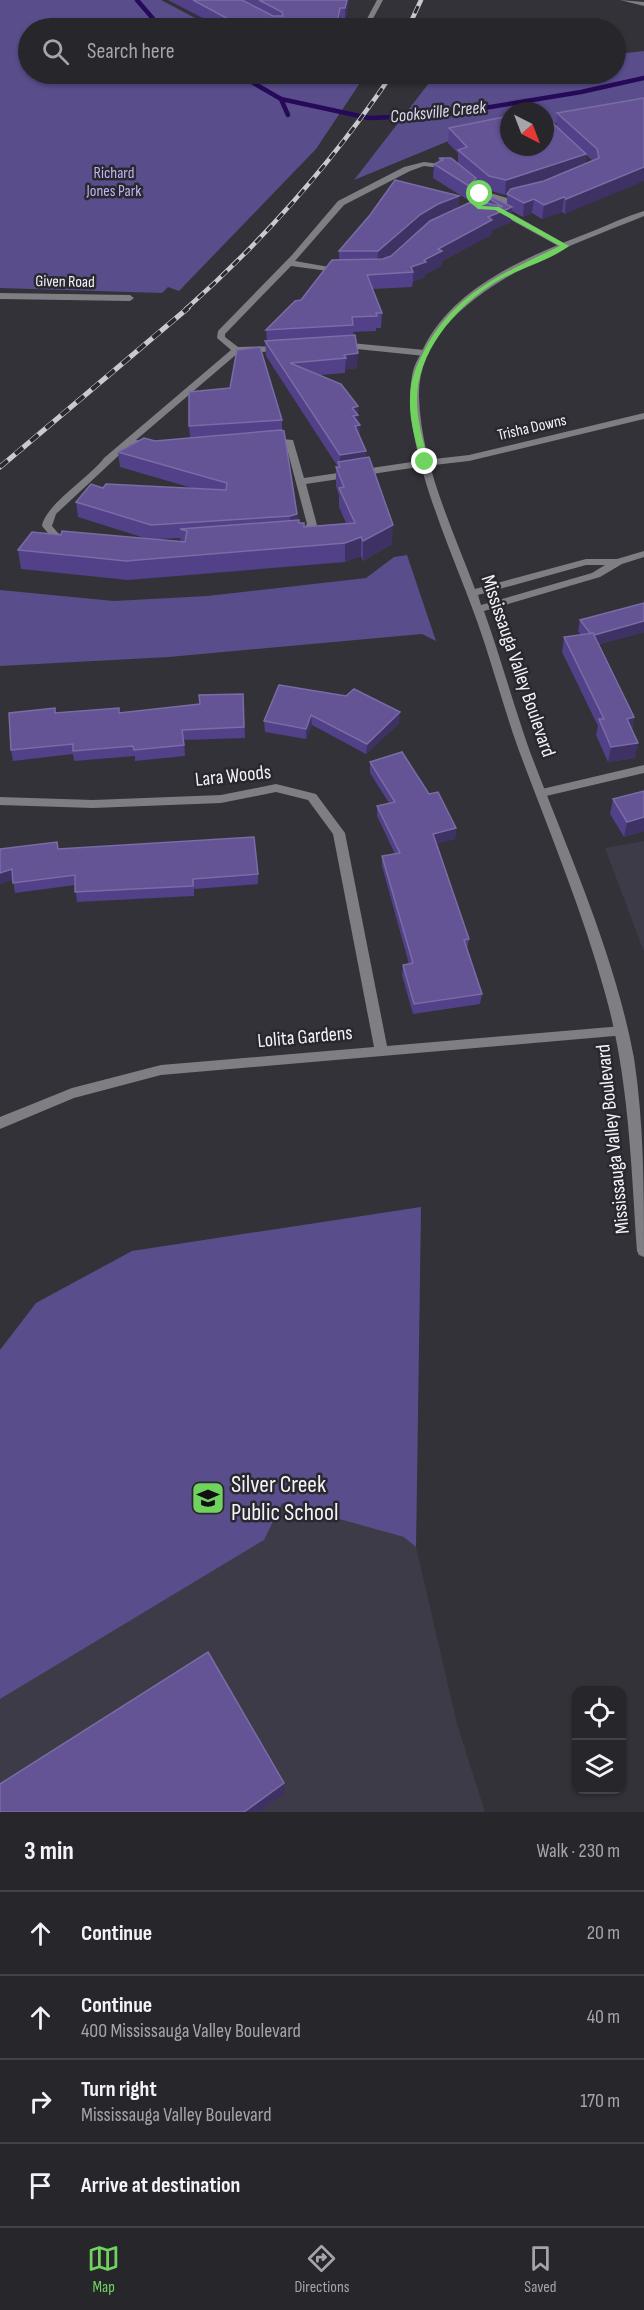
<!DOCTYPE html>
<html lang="en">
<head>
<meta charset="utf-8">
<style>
  body { margin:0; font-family:"Sofia Sans Condensed",sans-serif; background:#2e2e33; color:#f1f3f6 }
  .controls { position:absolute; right:18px; bottom:18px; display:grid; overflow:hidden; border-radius:12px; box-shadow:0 2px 4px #0004 }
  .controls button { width:54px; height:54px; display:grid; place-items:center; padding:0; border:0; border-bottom:2px solid #424347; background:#26262b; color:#f1f3f6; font:30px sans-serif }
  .compass { position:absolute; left:500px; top:102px; width:54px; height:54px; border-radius:50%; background:#26262b; box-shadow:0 2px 4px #0004; rotate:138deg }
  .stop { position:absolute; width:18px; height:18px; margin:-14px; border:4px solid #70d35f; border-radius:50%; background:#fff }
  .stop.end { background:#70d35f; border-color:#fff; box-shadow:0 2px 6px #0008 }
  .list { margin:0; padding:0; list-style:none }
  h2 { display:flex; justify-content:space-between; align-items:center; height:78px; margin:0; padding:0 24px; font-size:26px }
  h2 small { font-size:20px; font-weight:400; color:#a4a5a9 }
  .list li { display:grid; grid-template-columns:39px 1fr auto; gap:18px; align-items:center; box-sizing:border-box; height:84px; padding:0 24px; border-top:2px solid #424347 }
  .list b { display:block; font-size:22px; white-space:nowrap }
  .list p { margin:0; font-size:20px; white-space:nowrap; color:#a4a5a9 }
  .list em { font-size:20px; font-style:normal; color:#a4a5a9 }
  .icon { flex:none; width:33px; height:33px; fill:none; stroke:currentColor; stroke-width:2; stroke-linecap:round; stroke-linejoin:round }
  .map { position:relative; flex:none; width:644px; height:1812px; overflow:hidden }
  .search { position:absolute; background:#26262b; box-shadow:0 2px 4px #0004; left:18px; right:18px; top:18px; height:66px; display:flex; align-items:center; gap:15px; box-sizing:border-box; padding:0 21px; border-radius:33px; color:#a4a5a9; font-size:22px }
  .sheet { height:414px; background:#26262b }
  nav { display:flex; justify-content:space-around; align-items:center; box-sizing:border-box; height:84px; border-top:2px solid #424347; background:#26262b; font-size:16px; color:#a4a5a9 }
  nav a { display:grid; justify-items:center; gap:3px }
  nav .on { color:#70d35f }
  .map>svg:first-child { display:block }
</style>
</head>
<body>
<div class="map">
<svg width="644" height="1812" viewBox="0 0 644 1812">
  <rect width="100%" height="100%" fill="#333239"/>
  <g fill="#3d3b48">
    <path d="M644,841V952L605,848Z"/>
    <path d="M421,1207L416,1547L457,1724L485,1812H0V1350L36,1303L132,1251Z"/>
  </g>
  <g fill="#594d8b">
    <path d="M0,0H161L214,28H28V74H297C308,79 350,73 366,74L316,149L179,291L168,287L162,293L0,288Z"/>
    <path d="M644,51V107L545,125V111H509V131L451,140L354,180L436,74H616V54Z"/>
    <path d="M407,555L436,641L422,634L169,657L0,666V590L114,601L207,596L366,578L394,557Z"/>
    <path d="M421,1207L416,1547L404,1537L282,1503L264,1540L0,1699V1350L36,1303L132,1251Z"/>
  </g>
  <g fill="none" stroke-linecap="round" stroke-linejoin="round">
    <g stroke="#260959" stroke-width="4.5">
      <path d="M137,0L161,28"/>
      <path d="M238,74L281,99L369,118L442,115L581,92L644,78"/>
      <path d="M281,99L288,115"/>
    </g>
    <g fill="#7f7e82" fill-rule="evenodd">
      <path d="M377,0H383L368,28H362Z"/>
      <path d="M424,162L449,165L453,167L449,169L424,166L410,171L344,205L295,261L340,269L344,271L343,273L291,266L225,334V337L238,347L281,346L285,349L284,351L238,353L136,440L154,444V448L131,444L56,514L52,526L58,533L71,539V543C59,545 49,535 42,526C45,505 89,478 104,458L231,350L217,338L218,331L292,255L338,201L404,167Z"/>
      <path d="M461,173H467L487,192L507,198L508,204L502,208L569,246L562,248L495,211H490V207L500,201L488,197L478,199V202L484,207L483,209H477L471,205V196L480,194L461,177Z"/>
      <path d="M340,342L425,350L429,353L425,356L337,347L336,345Z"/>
      <path d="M270,438L293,440L304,478L425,460L430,463L425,466L306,484L317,525C311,533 304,538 294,536V532L302,530L307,524L286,445L267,443V439Z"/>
      <path d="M644,765V773L542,797L536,793L542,789Z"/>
    </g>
    <g fill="#7f7e82" fill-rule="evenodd">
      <path d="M620,0L644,2V6Z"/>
      <path d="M0,293L130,295L134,298L130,301L0,299Z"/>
      <path d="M644,413V419L469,461L425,466L420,463L425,460L469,455Z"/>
      <path d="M276,784L316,794L345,833L387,1046L622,1026L626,1027L628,1031L626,1035L161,1075L74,1098L0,1129V1117L72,1088L161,1065L374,1047L333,834L308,800L276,792L221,803L93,808L0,805V797L93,800L221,795Z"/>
    </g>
    <path fill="#7f7e82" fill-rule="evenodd" d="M644,211V216C569,247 417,295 419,397C421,463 452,528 475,589L586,559H617L644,551V557L622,564L600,577L484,611C500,656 513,703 529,749C567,850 614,951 634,1058C644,1124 644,1190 644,1257L639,1255L637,1251C631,1164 629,1078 605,993C582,909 548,829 518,748C503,706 492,663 477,621C454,555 397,438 413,371C415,363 420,356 423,349C454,285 531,255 593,231C610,224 627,216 644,211ZM586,565H605L592,573L481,605L478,595Z"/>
    <g stroke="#cac9ce" stroke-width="4.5">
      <g id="rail-far1">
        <path d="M408,28L421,0"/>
        <path d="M186,309C266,238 332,163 392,74"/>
      </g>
    </g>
    <g stroke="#cac9ce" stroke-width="5">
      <path id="rail" d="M0,467L188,308"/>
    </g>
    <use href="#rail-far1" stroke="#29282f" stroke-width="3" stroke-dasharray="8" stroke-linecap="butt"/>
    <use href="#rail" stroke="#29282f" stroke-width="4" stroke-dasharray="10" stroke-linecap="butt"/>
  </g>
  <g fill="#524089" fill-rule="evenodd">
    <path d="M168,0H349L345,22L340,21L339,28H222Z"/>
    <path d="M644,98L565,214L562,212L542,219L532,213L523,217L512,211L511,222L492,230L491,235L442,261L441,266L425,274V277L413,281L412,287L373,289L382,313L381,328H376V331L353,332L357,368L345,369V373L320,375L358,406V423L360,425V437L366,451L365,458L392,544L363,561L361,556L345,562L128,580L21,569L18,550L61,535L148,539L78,517L76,502L103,488H192L120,467L118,452L155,441L190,438L189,426L282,420V430L297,514L298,520L299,523L304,527L346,523L339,507V495L336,486V467H338L266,356L265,341H267L266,330L301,300L339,260V251L459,196L458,208L487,203V197L507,204V194L505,195L488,190L476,180L475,193L468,200L433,178L434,164L438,162L439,158L458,163V153L448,143L449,128L556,127L557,113ZM586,155L592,160L585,164ZM426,225L391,256L386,258L421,228ZM180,538L181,541L158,539Z"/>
    <path d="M580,620L644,632L599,644L634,717L632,730L635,758L608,762L596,735L598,726L562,652L564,637L581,635L578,631Z"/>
    <path d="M279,685L399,723L366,754L312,725L306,739L265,732L264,721Z"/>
    <path d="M243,694L245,738L184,740L185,756L135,761V756L74,761L73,754L13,761L11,750L56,713H120L200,704Z"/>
    <path d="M370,762L429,794L456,828L455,839L437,843L469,939L467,949L482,994L480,1004L413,1014L402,975L403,965L409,964L382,866V856L395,854L377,816V806L389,803L370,773Z"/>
    <path d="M644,791V831L624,837L610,814L613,799Z"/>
    <path d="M57,842L58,849L258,874V884L194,889V896L77,902L75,885L15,893L13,880Z"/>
  </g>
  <g fill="#3e3264">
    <path d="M347,0H349L345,22V8Z"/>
    <path d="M340,8V21L339,28H337Z"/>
    <path d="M586,154L584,169L505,195L506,180Z"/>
    <path d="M644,167V181L565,214L566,199Z"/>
    <path d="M476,178L475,193L468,200L469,186Z"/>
    <path d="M459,196L458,210L437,218L421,228L377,266L378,251L421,214L438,204Z"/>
    <path d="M564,197L562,212L542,219L544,205Z"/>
    <path d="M534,199L532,213L523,217L524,203Z"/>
    <path d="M512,207L511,222L492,230L491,235L442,261L441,266L425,274V277L413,281V272L411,267L424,260L438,249L488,217Z"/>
    <path d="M358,353L357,368L345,369L346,358L344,355Z"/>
    <path d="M358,406V425H360V440L355,441L352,408Z"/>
    <path d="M366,451L365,467L340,470V455Z"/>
    <path d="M297,514L298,529L291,531L290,516Z"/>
    <path d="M393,525L392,544L363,561V541Z"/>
    <path d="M361,537V556L345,562V543Z"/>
    <path d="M644,621V632L590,646L592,636Z"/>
    <path d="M400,712L399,723L366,754L367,744Z"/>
    <path d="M311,715L312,725L306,739V729Z"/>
    <path d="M634,717L631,733L627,719Z"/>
    <path d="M638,743L635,758L608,762L611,747Z"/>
    <path d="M644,817V831L624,837L627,822Z"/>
    <path d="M456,828L455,839L433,844V834Z"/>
    <path d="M12,869L14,880L0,884V873Z"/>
    <path d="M284,1783L285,1793L259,1812H244Z"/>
  </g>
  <g fill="#645395" stroke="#7a6ca5" stroke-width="1.5">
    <path d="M193,0H242L273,16H283L282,12L259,0H347L345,8H340L337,24L230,20Z"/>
    <path d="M644,98V167L566,199L564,197L544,205L534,199L524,203L507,194L511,189L544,181L599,158L597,149L557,113Z"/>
    <path d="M509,116V147H545V116L586,154L506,180L489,176L458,150L467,147L449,128Z"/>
    <path d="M439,158H451L476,178L469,186L434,164L443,160Z"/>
    <path d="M395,180L459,196L438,204L421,214L378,251H339L370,215Z"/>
    <path d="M487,197L494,198L512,207L488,217L492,220L438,249L442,251L424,260L426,262L411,267L413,272L367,275L382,313H376L377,316L352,317L353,325L266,330L295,301L301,300L332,260L383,259L391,256L430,221L475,200L503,207Z"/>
    <path d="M355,335L358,353L344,355L346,358L290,363L341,384L358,406L352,408L358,415L353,416L360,425L355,426L366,451L340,455L265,341Z"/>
    <path d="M260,347L282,420L189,426V392L230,388L237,350Z"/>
    <path d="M281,430L284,431L297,514L290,516L151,525L76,502L91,484L103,488L106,484L226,490L227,483L118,452L144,438L155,441Z"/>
    <path d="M369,457L393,525L363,541L361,537L345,543L126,561L18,550L32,532L61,535L62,531L185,542L187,531L180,529L299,520V523H304V527L355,523L339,488L344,487L336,467H340L338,462Z"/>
    <path d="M644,603V621L594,635L593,633H590L580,620Z"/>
    <path d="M593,633L634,717L627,719L638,743L611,747L599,719H604L564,637Z"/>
    <path d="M279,685L346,696L354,689L400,712L367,744L311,715L306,729L264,721Z"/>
    <path d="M243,694L244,727L182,730L184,745L134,750L133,746L73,751V744L11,750L9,713L55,708V713L119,708V713L200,704L199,695Z"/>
    <path d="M402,752L429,794L438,792L456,828L433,834L469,939L464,940L482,994L414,1004L403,965L413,963L382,856L400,853L377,806L395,802L370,762Z"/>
    <path d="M644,791V817L627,822L613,799Z"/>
    <path d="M254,837L258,874L193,879V886L75,892V875L13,883L12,869L0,873V849L57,842L58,849Z"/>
    <path d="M208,1652L284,1783L244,1812H0V1784Z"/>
  </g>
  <path fill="#70d35f" d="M478,193L483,194L478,199L482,206L499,207L569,246C546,263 515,269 491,285C454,309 417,353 417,400C417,421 423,442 429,462L425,465L421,462C416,441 409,421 410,399C410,381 416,366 424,351C455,292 504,273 560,246L495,210L478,209L471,203V198Z"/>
  <defs>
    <g id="school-square" transform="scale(1.725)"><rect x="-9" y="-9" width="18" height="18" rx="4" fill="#70d35f" stroke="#29282f"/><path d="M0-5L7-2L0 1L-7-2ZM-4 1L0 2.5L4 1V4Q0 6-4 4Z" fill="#111"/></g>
  </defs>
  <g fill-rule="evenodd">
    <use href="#school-square" x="208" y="1498"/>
  </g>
  <g text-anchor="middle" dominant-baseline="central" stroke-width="5" stroke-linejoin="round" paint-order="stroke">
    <g font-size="16" fill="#bfb5f8" stroke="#29282f">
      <text x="114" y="173">Richard<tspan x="114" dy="18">Jones Park</tspan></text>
    </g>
    <g font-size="16" fill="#f4f3f8" stroke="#29282f">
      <text transform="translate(65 282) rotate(1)">Given Road</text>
      <text transform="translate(532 428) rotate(-13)">Trisha Downs</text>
    </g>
    <g font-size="18" font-style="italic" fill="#dbd8ef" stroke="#29282f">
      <text transform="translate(438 112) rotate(-6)">Cooksville Creek</text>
    </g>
    <g font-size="20" fill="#f4f3f8" stroke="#29282f">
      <text transform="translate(518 666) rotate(71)">Mississauga Valley Boulevard</text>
      <text transform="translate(233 776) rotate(-6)">Lara Woods</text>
      <text transform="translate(305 1037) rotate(-5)">Lolita Gardens</text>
      <text transform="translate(613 1139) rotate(-96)">Mississauga Valley Boulevard</text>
    </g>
    <g font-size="24" fill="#f4f3f8" stroke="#29282f" text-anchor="start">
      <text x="231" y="1484">Silver Creek<tspan x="231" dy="28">Public School</tspan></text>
    </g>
  </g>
</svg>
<div class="controls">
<button><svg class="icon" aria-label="locate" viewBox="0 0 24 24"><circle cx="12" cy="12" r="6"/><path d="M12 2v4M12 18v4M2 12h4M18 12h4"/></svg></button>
<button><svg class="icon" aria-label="layers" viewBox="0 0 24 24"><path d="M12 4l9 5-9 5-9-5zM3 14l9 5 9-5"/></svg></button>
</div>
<svg class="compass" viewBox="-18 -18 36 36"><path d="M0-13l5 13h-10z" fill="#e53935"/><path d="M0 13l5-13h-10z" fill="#a4a5a9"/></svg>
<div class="stop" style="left:480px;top:194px"></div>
<div class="stop end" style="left:425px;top:462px"></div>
<div class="search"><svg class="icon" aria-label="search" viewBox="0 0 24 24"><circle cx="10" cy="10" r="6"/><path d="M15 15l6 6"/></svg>Search here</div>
</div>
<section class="sheet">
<h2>3 min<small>Walk · 230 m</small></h2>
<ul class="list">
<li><svg class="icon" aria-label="ahead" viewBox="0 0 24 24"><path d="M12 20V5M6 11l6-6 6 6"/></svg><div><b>Continue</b></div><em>20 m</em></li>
<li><svg class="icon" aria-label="ahead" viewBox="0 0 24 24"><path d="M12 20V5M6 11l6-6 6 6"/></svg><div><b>Continue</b><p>400 Mississauga Valley Boulevard</p></div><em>40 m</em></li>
<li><svg class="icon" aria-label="right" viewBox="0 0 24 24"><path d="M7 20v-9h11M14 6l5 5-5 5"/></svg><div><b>Turn right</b><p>Mississauga Valley Boulevard</p></div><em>170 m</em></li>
<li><svg class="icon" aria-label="arrive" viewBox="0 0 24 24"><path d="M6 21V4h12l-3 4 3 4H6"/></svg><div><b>Arrive at destination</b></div></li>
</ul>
</section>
<nav>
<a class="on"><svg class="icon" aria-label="map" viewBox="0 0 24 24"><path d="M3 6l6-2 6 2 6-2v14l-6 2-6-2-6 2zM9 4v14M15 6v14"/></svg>Map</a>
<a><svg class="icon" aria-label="directions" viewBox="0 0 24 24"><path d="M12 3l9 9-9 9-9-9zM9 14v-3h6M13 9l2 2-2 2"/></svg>Directions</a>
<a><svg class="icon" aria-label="saved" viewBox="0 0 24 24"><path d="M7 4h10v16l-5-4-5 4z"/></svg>Saved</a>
</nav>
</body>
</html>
